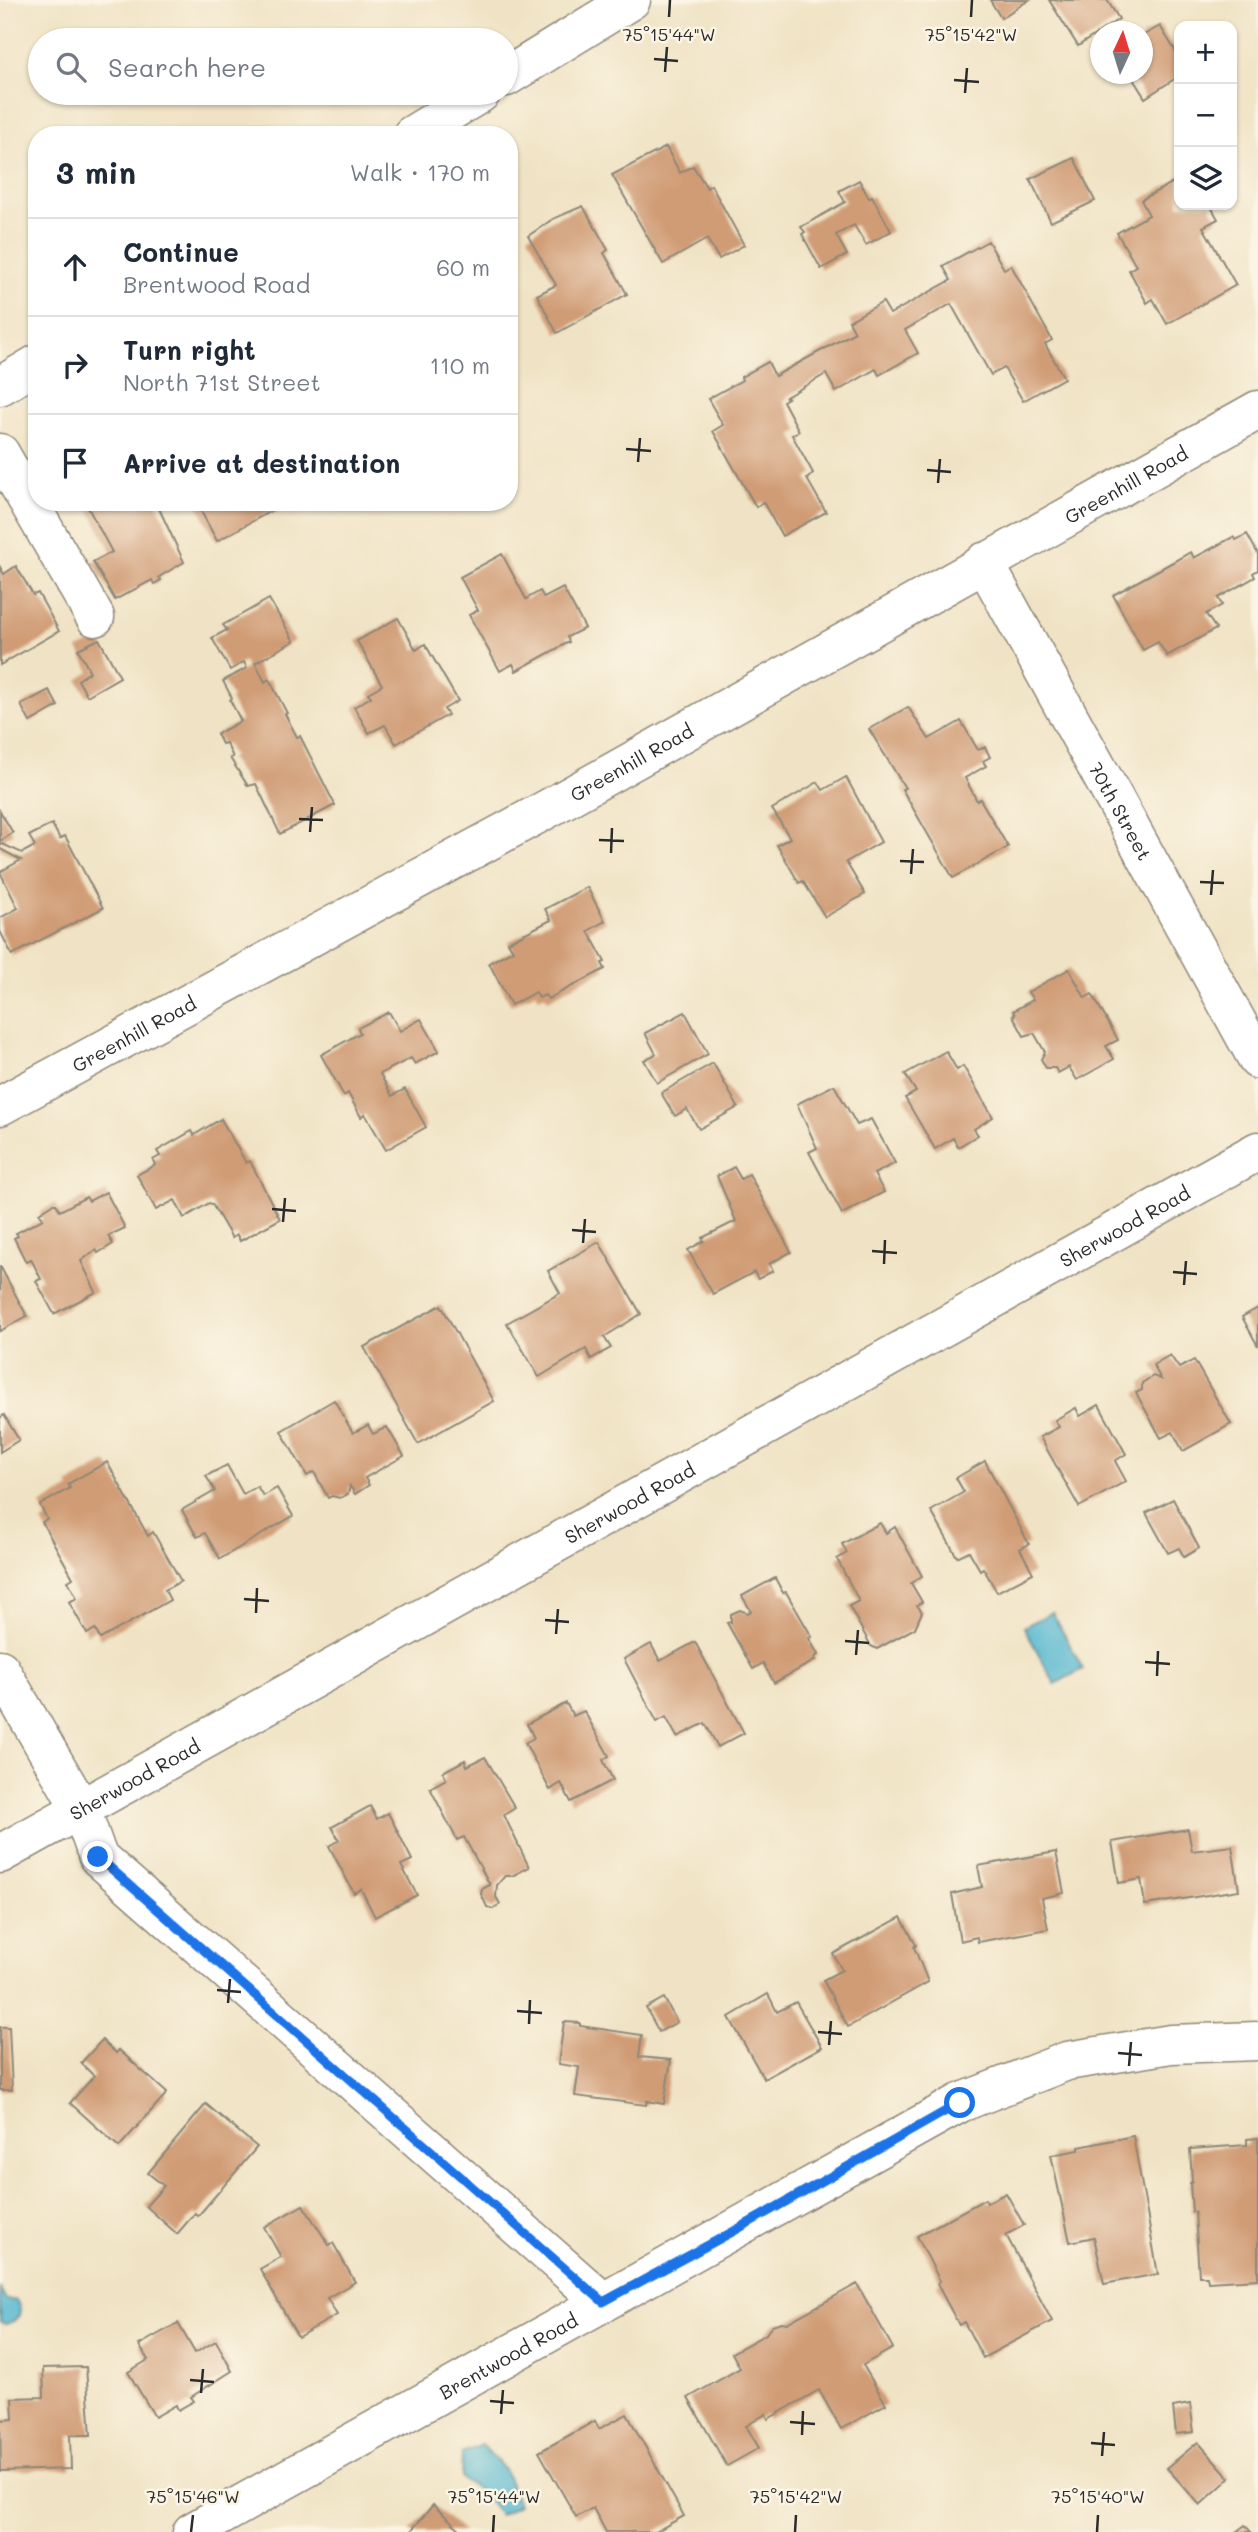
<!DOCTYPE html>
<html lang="en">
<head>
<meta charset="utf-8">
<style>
  body { margin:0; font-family:Mali,sans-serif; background:#f6f6f7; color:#1f2937 }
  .controls { position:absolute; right:21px; top:21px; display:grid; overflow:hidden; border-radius:14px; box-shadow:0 2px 5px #0004 }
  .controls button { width:63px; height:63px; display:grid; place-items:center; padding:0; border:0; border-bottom:2px solid #e0e1e3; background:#fff; color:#1f2937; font:35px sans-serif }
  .compass { position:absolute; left:1090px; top:21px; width:63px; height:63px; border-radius:50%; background:#fff; box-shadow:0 2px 5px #0004; rotate:4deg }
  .stop { position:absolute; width:21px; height:21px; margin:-16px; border:5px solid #1a73e8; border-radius:50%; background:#fff }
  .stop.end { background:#1a73e8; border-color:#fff; box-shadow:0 2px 7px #0008 }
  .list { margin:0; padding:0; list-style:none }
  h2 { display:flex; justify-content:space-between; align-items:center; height:91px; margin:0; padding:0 28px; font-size:30px }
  h2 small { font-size:23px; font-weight:400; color:#747a83 }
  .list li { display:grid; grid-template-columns:46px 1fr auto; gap:21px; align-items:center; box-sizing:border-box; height:98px; padding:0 28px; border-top:2px solid #e0e1e3 }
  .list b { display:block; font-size:26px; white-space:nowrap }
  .list p { margin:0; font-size:23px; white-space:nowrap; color:#747a83 }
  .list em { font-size:23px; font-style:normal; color:#747a83 }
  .icon { flex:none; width:38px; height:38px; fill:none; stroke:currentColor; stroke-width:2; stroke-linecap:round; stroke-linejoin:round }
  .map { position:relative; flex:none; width:1258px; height:2532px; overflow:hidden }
  .search { position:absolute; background:#fff; box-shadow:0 2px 5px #0004; left:28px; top:28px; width:490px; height:77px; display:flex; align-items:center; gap:18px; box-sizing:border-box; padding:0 24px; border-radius:38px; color:#747a83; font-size:26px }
  .panel { position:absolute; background:#fff; box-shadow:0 2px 5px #0004; left:28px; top:126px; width:490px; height:385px; border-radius:28px }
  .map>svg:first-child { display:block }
</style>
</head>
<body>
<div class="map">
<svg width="1258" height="2532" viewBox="0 0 1258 2532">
  <rect width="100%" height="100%" fill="#fcf5e5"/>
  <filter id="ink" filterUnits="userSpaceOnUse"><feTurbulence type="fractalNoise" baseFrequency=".0143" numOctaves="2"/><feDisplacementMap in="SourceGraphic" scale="14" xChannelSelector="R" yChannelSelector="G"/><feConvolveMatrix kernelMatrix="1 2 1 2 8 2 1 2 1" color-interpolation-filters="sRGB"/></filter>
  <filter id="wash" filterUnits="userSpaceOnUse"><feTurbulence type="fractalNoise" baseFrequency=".00686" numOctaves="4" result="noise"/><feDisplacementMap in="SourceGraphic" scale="28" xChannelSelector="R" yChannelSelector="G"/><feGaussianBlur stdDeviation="1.57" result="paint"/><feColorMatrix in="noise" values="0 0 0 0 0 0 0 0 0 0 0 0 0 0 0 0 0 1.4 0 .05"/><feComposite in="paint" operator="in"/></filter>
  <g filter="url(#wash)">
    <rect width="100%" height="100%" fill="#f0e3c5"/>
    <g fill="#51b6cf" stroke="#3e707d" stroke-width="2">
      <path d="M1052,1612L1083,1669L1055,1684L1024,1627Z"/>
      <path d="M0,2290L6,2300H15C25,2311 19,2322 4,2324L0,2321Z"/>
      <path d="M482,2445L504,2469L518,2505L499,2515L485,2495L461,2478L462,2453Z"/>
    </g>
    <g id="blocks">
      <g fill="#d09c76">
        <path d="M990,0H1029L1001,18Z"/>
        <path d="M1049,0H1107L1119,19L1078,46Z"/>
        <path d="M1160,26L1179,57V76L1145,98L1130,74H1142V36Z"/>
        <path d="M666,147L680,173L693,166L707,188L711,185L744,245L719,259L707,239L663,264L612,175Z"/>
        <path d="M1074,158L1095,201L1051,222L1030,179Z"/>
        <path d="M1179,179V205H1210L1218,219L1203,227L1236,285L1167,324L1153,299L1147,303L1129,270L1136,266L1117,233L1149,215L1141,200Z"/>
        <path d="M859,180L869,198L872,196L891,231L866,245L854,225L836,235L847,255L821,269L802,234L805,232L801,227L845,202L839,191Z"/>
        <path d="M583,206L608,250L604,253L627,294L557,333L537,295L556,285L528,236L553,219Z"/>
        <path d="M988,241L1004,269L1011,265L1052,340L1045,344L1064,378L1023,401L1004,368L991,375L951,304L905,330L918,353L879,375L876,369L836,392L826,374L786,397L788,398L783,401L799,431L792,435L813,473L807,479L826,512L782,536L763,502L756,507L713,431L723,425L708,399L742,380L741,377L768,362L775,376L855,332L849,321L883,302L890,314L951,280L943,266Z"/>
        <path d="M88,502H156L184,562L159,577L161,580L154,584L152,580L115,600L93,562L112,552L86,504Z"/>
        <path d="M196,502H287L217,541Z"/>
        <path d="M1247,534L1258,554V570L1253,573L1255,577L1218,598L1222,605L1206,614L1216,629L1167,656L1158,642L1143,650L1113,595L1191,552L1194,558L1233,537L1236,540Z"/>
        <path d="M502,554L526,599L540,591L544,598L563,588L585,628L567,637L569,642L516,671L513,664L500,671L469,615L478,610L460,577Z"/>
        <path d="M16,566L33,595L38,593L59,631L0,665V567L4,574Z"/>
        <path d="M269,599L294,641L255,663L265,682L269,679L287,713L285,714L297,737L300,736L335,805L280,834L256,784L248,786L230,758L233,757L226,743L222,744L217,734L241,721L230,700L232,698L223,681L247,668L244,662L230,670L212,638L227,630L223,625Z"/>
        <path d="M398,618L416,650L425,644L458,701L444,709L448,715L396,744L385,725L369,733L354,707L371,697L368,693L382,685L357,641Z"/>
        <path d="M99,639L120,677L87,696L78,680L90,672L78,649Z"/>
        <path d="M49,690L58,706L30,722L21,705Z"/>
        <path d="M908,707L929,739L961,721L978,750L985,747L990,757L983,761L986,766L965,778L977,801L980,799L1008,847L953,878L902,789L905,788L869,729Z"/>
        <path d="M846,777L881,842L846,862L865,894L825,917L803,881L799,883L777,845L790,838L772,809L818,782L823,790Z"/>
        <path d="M0,811L13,833L0,841Z"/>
        <path d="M52,824L60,839L65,836L103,908L12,955L0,931V918L18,908L0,872L21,860L0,849V843L22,853L35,846L29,836Z"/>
        <path d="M587,887L605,921L588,931L605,962L602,963L605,969L548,999L545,995L539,998L536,992L511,1005L489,963L513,950L508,942L551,920L545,909Z"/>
        <path d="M1069,969L1085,998L1092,994L1118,1040L1106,1046L1114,1059L1077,1080L1069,1067L1058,1073L1055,1068H1046L1041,1059L1045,1052L1034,1033L1024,1036L1013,1016L1015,1015L1013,1011L1033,1000L1028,992Z"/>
        <path d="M389,1012L400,1031L421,1019L439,1051L415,1064L411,1058L380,1074L392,1096L405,1089L426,1127L386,1150L365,1114L361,1117L348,1093L344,1096L321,1055L360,1033L358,1028Z"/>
        <path d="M685,1012L708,1054L657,1083L644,1060L656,1054L645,1033Z"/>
        <path d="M946,1051L957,1070L963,1066L993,1117L974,1129L978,1135L958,1147L953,1138L935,1149L905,1098L916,1092L905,1074Z"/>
        <path d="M713,1063L738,1107L699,1129L687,1109L675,1116L661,1093Z"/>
        <path d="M834,1085L857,1125L871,1119L895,1163L874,1174L884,1192L842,1214L809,1152L817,1148L797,1104Z"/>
        <path d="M221,1119L246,1163L250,1161L280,1219L240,1241L237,1235L232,1238L212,1204L209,1203L184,1218L175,1200L156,1210L137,1175L155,1165L153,1160L160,1156L157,1151L192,1131L194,1135Z"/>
        <path d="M734,1167L741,1179L749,1174L791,1252L769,1264L773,1271L758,1279L754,1272L713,1294L688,1250L704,1241L702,1238L736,1221L717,1176Z"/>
        <path d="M106,1192L125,1228L108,1236L113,1244L98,1253L96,1250L81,1261L96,1292L54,1314L36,1281L41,1279L31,1259L26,1262L14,1238L18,1236L16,1233L43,1219L39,1213L53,1204H56L60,1211L86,1197L89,1201Z"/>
        <path d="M599,1242L641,1314L604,1337L611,1348L591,1359L586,1349L539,1377L507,1323L560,1293L548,1271Z"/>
        <path d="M0,1266L27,1316L0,1331Z"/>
        <path d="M441,1305L494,1401L418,1444L364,1347Z"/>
        <path d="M1258,1308V1346L1242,1317Z"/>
        <path d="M1170,1355L1179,1368L1194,1360L1231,1424L1183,1451L1173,1432L1161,1438L1136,1393L1142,1390V1383L1153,1376L1161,1379L1153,1365Z"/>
        <path d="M334,1400L353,1433L368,1425L373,1434L387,1427L404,1456L365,1478L369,1485L355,1494L350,1486L348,1494L340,1498L332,1496L328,1498L314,1472L307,1476L281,1431Z"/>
        <path d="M1099,1405L1126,1454L1115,1461L1126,1481L1079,1507L1040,1437L1059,1427L1055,1420L1076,1408L1080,1416Z"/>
        <path d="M4,1415L19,1440L0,1452V1418Z"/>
        <path d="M985,1461L1029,1544L1020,1549L1033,1573L997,1592L983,1568L980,1570L969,1551L957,1557L931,1511L964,1492L956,1478Z"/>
        <path d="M107,1462L148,1536L153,1532L181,1581L165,1590L170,1600L100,1639L95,1629L87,1634L69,1602L77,1598L68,1581L73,1578L42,1522L47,1519L40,1505L70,1488L68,1484Z"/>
        <path d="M227,1465L243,1494L257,1486L263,1496L277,1488L293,1516L220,1559L205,1533L197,1537L182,1510L215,1491L206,1476Z"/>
        <path d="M1173,1499L1199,1548L1184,1557L1179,1548L1168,1553L1146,1513Z"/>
        <path d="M880,1523L886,1533L895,1527L922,1576L911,1583L922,1602L917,1605L922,1612L915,1628L877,1649L871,1646L849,1606L859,1601L837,1559L847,1553L842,1544Z"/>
        <path d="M775,1578L783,1593L786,1592L812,1637L809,1638L818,1655L814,1658L816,1660L774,1683L763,1663L753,1669L727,1623L731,1622V1614L740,1610L748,1613L751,1611L742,1596Z"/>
        <path d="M695,1642L744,1733L718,1747L705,1723L677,1737L666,1717L657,1722L624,1659L651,1644L660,1661Z"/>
        <path d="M566,1703L573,1716L584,1711L609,1756L603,1760L613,1780L571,1802L561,1783L550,1790L525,1743L534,1738L527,1724Z"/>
        <path d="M485,1757L515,1808L504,1815L529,1867L512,1876H505L497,1885L496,1897L500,1904L493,1909L487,1907L481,1894L482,1889L490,1885L464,1837L457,1840L430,1788L446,1779L443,1772L465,1760L467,1766Z"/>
        <path d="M370,1806L377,1819L388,1813L396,1828L412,1860L401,1865L417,1895L375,1917L361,1889L354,1893L329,1846L339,1840L332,1827Z"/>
        <path d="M1188,1829L1192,1851L1232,1846L1239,1890L1145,1905L1141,1879L1119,1883L1112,1842Z"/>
        <path d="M1056,1852L1064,1893L1042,1898L1048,1929L978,1942L977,1937L960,1941L952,1894L982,1887L978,1866Z"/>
        <path d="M901,1917L916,1945L914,1947L928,1982L848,2027L823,1980L842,1970L833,1954Z"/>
        <path d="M768,1994L777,2012L796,2002L822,2047L764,2079L729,2017Z"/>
        <path d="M664,1998L677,2022L659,2032L646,2008Z"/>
        <path d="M564,2022L580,2023V2026L642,2035L639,2057L671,2060L664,2104L647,2101L646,2105L575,2096L579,2067L558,2064Z"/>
        <path d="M0,2027H9L12,2090H0Z"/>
        <path d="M102,2040L116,2053L119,2050L167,2093L119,2147L70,2103L94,2076L81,2063Z"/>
        <path d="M206,2104L257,2147L198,2216L195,2213L177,2234L146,2206L164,2186L148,2173Z"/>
        <path d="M1133,2136L1158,2274L1104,2284L1094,2237L1070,2242L1051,2155L1079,2150V2147Z"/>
        <path d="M1258,2138V2279L1208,2282L1207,2276H1199L1195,2212H1192L1190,2183L1192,2182L1190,2149L1247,2145V2139Z"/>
        <path d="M1006,2193L1024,2225L1006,2235L1052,2321L983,2358L964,2322L959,2325L937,2284L940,2281L917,2236L985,2199L987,2203Z"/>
        <path d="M303,2205L329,2245L333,2243L355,2282L327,2298L337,2315L298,2337L260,2269L281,2257L264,2227Z"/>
        <path d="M857,2284L893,2348L863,2365L886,2404L841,2429L819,2390L768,2419L766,2414L746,2426L759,2448L727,2466L688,2398L740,2368L732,2353L766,2334L772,2325L781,2322L787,2323Z"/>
        <path d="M178,2323L195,2353L216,2341L232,2371L191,2397L194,2401L178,2410L176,2405L155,2417L128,2372L148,2360L139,2345Z"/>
        <path d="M86,2367L91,2435H70L71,2469L1,2471L0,2420L13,2419L12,2398L44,2397L43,2368Z"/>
        <path d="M1190,2404L1194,2432L1176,2434L1173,2407Z"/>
        <path d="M627,2414L684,2516L655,2532H606L593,2508L576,2517L539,2452L595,2421L599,2429Z"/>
        <path d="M1198,2442L1230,2478L1200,2505L1167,2468Z"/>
        <path d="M433,2505L463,2532H410Z"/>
        <path d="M1245,2525L1251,2532H1236Z"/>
      </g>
    </g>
  </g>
  <g filter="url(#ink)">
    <use href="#blocks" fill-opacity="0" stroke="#8e8778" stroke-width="2"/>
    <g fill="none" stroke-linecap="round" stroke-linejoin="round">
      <g stroke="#8e8778" stroke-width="41">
        <g id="minor">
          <path d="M0,453L95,617"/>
          <path id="s1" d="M984,562L1258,1060"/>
          <path id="s2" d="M0,1106L549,808L1258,410"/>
          <path d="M0,1669L81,1809L98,1857L603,2302"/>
          <path id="s3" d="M0,1854L1258,1151"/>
          <path id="s4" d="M192,2532L960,2103L1067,2061L1171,2044L1258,2041"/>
        </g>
      </g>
      <g stroke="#8e8778" stroke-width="41">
        <g id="highway">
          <path d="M506,77L631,0"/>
          <path d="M412,135L481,93"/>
          <path d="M0,386L37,364"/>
        </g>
      </g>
      <use href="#minor" stroke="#fff" stroke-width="38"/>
      <use href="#highway" stroke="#fff" stroke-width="38"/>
    </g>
  </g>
  <g fill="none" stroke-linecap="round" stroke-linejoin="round" filter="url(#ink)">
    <path stroke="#1a73e8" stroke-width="9" d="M98,1857L603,2302L736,2230L960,2103"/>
  </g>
  <path fill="none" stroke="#2b2b2b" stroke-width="2.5" d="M669,17L670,0M971,17L972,0M654,59L678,61M665,72L667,47M954,80L979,82M965,93L967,68M626,449L651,451M638,462L640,438M927,470L951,472M938,483L940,459M299,819L323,820M310,832L312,807M599,840L624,841M611,853L612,828M900,861L924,862M911,874L913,849M1200,882L1224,883M1211,895L1213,870M272,1209L296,1211M283,1222L285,1198M572,1230L596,1232M583,1243L585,1219M872,1251L897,1253M884,1264L885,1240M1173,1272L1197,1274M1184,1285L1186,1261M244,1599L269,1601M256,1613L257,1588M545,1620L569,1622M556,1634L558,1609M845,1641L869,1643M856,1655L858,1630M1145,1662L1170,1664M1157,1676L1158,1651M217,1990L241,1992M228,2003L230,1979M517,2011L542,2013M529,2024L530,2000M818,2032L842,2034M829,2045L831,2021M1118,2053L1142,2055M1129,2066L1131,2042M190,2380L214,2382M201,2393L203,2369M490,2401L514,2403M501,2414L503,2390M790,2422L815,2424M802,2435L803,2411M1091,2443L1115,2445M1102,2456L1104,2432M191,2532L193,2515M493,2532L494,2515M795,2532L796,2515M1097,2532L1098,2515"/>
  <g text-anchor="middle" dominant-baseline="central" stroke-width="5" stroke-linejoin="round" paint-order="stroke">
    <g font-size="19" fill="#2b2b2b" stroke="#fcf5e5">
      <text stroke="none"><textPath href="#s2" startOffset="1286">Greenhill Road</textPath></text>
      <text stroke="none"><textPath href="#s2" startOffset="719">Greenhill Road</textPath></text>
      <text stroke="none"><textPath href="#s1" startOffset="284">70th Street</textPath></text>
      <text stroke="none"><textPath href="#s2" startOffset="152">Greenhill Road</textPath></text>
      <text stroke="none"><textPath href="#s3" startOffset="1288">Sherwood Road</textPath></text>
      <text stroke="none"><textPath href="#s3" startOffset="721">Sherwood Road</textPath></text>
      <text stroke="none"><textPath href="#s3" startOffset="154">Sherwood Road</textPath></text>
      <text stroke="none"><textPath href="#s4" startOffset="362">Brentwood Road</textPath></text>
    </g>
  </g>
  <g font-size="18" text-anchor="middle" fill="#2b2b2b" stroke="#fcf5e5" stroke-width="5" stroke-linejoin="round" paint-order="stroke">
    <text x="669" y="41">75°15'44"W</text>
    <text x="971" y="41">75°15'42"W</text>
    <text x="193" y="2503">75°15'46"W</text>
    <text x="494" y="2503">75°15'44"W</text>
    <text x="796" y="2503">75°15'42"W</text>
    <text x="1098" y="2503">75°15'40"W</text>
  </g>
</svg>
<div class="controls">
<button>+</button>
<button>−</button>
<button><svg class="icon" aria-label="layers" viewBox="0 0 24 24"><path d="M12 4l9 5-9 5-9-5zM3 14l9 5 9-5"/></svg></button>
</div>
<svg class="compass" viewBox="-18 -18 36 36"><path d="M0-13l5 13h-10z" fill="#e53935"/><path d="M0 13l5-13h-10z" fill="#747a83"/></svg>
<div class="stop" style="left:960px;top:2103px"></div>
<div class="stop end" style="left:98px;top:1857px"></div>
<div class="search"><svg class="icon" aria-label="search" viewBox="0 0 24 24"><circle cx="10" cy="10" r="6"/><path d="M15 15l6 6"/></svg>Search here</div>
<section class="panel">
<h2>3 min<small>Walk · 170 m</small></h2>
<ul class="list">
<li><svg class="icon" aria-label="ahead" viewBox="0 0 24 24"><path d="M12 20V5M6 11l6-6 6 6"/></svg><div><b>Continue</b><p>Brentwood Road</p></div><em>60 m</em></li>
<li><svg class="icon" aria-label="right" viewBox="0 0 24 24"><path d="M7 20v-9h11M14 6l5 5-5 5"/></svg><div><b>Turn right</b><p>North 71st Street</p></div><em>110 m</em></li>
<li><svg class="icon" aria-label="arrive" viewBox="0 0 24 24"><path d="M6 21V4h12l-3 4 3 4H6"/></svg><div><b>Arrive at destination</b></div></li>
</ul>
</section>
</div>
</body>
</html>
